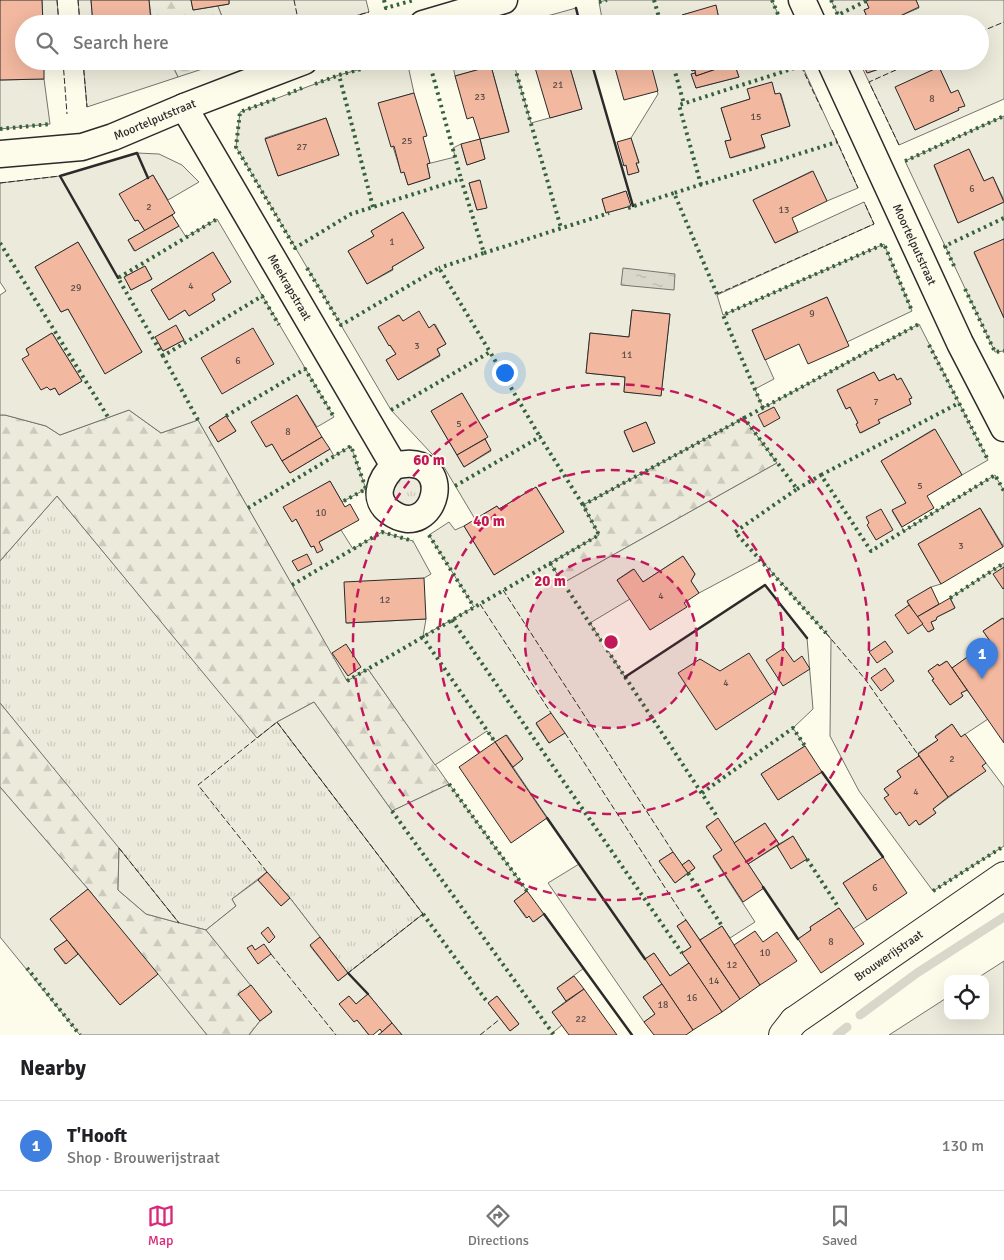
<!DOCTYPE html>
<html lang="en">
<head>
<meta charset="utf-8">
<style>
  body { margin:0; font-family:Signika,sans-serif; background:#f2f2f2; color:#202124 }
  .controls { position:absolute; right:15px; bottom:15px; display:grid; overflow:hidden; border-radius:10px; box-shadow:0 5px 20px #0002 }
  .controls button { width:45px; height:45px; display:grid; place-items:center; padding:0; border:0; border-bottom:1px solid #e0e0e0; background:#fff; color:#202124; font:25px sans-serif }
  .you { position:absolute; left:504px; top:372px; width:18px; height:18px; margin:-12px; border:4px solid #fff; border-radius:50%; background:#1a73e8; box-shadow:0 0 0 8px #1a73e833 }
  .badge { display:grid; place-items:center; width:32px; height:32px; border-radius:50%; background:#db2777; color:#fff; font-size:16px; font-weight:700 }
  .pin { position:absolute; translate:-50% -41px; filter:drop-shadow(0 1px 2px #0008) }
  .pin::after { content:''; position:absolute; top:26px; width:18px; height:15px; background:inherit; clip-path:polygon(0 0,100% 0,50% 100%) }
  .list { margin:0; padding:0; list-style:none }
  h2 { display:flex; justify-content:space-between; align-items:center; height:65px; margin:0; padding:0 20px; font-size:21px }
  h2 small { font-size:16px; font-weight:400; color:#757577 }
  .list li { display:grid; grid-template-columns:32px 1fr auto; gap:15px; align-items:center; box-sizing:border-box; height:90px; padding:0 20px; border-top:1px solid #e0e0e0 }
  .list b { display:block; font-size:19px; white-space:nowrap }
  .list p { margin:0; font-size:16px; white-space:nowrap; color:#757577 }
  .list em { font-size:16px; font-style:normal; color:#757577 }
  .icon { flex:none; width:28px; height:28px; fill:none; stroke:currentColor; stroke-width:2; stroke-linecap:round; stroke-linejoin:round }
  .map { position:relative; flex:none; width:1004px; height:1035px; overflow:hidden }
  .search { position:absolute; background:#fff; box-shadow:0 5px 20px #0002; left:15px; right:15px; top:15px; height:55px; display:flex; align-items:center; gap:12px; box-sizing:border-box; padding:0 18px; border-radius:28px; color:#757577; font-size:19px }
  .sheet { height:155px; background:#fff }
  nav { display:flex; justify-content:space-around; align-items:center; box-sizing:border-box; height:70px; border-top:1px solid #e0e0e0; background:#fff; font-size:14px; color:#757577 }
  nav a { display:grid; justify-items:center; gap:2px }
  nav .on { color:#db2777 }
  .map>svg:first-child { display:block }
</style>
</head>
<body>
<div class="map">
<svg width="1004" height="1035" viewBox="0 0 1004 1035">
  <defs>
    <pattern id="grass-tufts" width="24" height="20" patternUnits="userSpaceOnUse" patternTransform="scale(1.25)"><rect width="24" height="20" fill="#ecebdb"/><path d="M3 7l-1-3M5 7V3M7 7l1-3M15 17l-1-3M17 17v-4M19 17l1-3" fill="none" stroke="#cbcabc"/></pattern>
    <pattern id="forest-firs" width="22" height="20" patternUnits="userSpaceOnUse" patternTransform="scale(1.25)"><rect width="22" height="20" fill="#ecebdb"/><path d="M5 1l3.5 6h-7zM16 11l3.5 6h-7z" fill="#cbcabc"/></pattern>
    <pattern id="water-ripples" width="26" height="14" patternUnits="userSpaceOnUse" patternTransform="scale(1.25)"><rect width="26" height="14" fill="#d8d7c9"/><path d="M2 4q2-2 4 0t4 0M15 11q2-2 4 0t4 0" fill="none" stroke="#bab9ad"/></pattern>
  </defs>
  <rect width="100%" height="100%" fill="#fdfbea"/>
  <g fill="url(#grass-tufts)" stroke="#74746e">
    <path d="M401,476L421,479L425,499L405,509L392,497L393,485Z"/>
    <path d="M57,496L257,737L277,722L423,914L348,973L290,898L267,872L232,899L236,906L206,930L179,923L0,703V561Z"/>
  </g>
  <g fill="url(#forest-firs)" stroke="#74746e">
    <path d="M149,0H191L193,10L218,6L225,24H152Z"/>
    <path d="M170,61H227L178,77Z"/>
    <path d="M129,410L161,433L198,420L347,680L368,669L449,784L392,811L314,702L277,722L257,738L57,496L0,561V415H5L46,426L60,435Z"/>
    <path d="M744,418L777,463L563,583L550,563L599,535L583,505Z"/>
    <path d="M0,703L119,848L118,890L146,914L206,930L251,985L239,994L260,1021L249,1035H207L88,889L0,787Z"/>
  </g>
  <g fill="#ecebdb" stroke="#74746e" fill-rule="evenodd">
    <path d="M42,0H57L59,24H43Z"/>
    <path d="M78,0H91L93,24H80Z"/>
    <path d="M229,0H366L369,12L327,24H225L218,6L229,4Z"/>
    <path d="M607,0H772L782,24H720L716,6L682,15L685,24H603L599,2Z"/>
    <path d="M831,0H869L866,1L869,8L864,10L870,24H842Z"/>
    <path d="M916,0H1004V99L899,145L859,61H862L868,73L879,69L876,61H980V24H903L900,16L919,8ZM939,67L951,93L964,106L958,108L959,110L915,130L896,87Z"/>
    <path d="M576,8L580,24H522V23Z"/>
    <path d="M83,61H170L178,77L87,107Z"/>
    <path d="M391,61H407L414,93L379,103L401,172H404L408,185L430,178L427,164L455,157L453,148L461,144L467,165L485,159L480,139L509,131L491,66L455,76L452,61H513L531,123L582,109L568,61H591L621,165H626L629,175L639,171L636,163L639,162L631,138L658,94L649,61H692L689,63L692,71L695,70V73L692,74L696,88L739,77L734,63L737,61H800L858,188L827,201L812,171L753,200L775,243L864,202L874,224L717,295L723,315L884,244L912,311L847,342L827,297L752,330L774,379L755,389L763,408L919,324L988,460L962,475L934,429L881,461L906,503L892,511L904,531L995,475L1004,491V547L980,508L918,544L941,584L931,587L907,602L929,632L934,629L931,622L936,620L937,617L955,608L950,598L1004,563V620L1002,618L983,631L990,641L952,668L946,661L939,666L938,664L928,671L934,679L932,680L950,705L963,696L961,693L967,690L988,719L961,737L952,724L935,736L938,740L918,753L919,756L897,771L901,777L884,789L909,825L916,820L920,825L936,813L933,809L985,771L982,766L986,763L1004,787V846L933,891L859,791L830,736L831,639L761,560L699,593L691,581L695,574L683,556L643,582L633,569L617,580L630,599L590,623L625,677L765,585L807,638L813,709L793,728L805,746L761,774L778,800L822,772L883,857L843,883L867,920L853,929L839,908L810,927L811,930L798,939L748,864L777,846L791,868L807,859L793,836L779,844L765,823L734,843L718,819L706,826L722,850L713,857L755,922L730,938L722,926L700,940L686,920L677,926L691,947L682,953L689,963L670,976L654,953L645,959L662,984L643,997L655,1014L644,1022L548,883L579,864L513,767L523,759L507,735L495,742L487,731L435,765L368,669L347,681L198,420L161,433L129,410L60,435L46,426L5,415H0V295L6,291L0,282V183L60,176L137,153L159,154L182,165L199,182L168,200L153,175L120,194L135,221L138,220L145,231L128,240L134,251L179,226L186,237L217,219L334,417L317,427L297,395L252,422L266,447L272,444L290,473L330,449L334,456L351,446L366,489L342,502L330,481L284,507L292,521L296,519L311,547L314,546L317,552L319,542L341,530L353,549L382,532L413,541L431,574L347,623L426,619L423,636L474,607L429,535L449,522L455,530L464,526L494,575L564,532L536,487L499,509L497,506L475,519L444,467L391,410L236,147L240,112L339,75ZM771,82L775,94H781L790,126L761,135L765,148L731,158L725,141L731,140L721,108L750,99ZM326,118L339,155L278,176L265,138ZM479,180L486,208L477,210L469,183ZM626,191L630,206L606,213L602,199ZM403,212L424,248L392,267L393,270L367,284L348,251L374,236L371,231ZM78,242L142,352L105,373L68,309L61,312L35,267ZM213,252L231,282L212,294L215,300L189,316L185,310L169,320L151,290ZM145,266L152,279L131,290L125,277ZM632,310L670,314L661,395L624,392L625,377L586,373L590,333L629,337ZM398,315L403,321L429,328L435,324L446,344L437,349L440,356L398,380L386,360L396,354L378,328ZM176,326L184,340L163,351L156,337ZM52,333L82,381L59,395L55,388L50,390L47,387L26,349ZM874,372L879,381L894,374L897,380L901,378L911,398L909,399L911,404L878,420L880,423L861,433L858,423L850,407L846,409L837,390ZM462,393L491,451L464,467L431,411ZM226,416L236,431L218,442L209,427ZM744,418L777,463L563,583L550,563L599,535L583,505ZM646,422L655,443L633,452L624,432ZM551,714L564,733L549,743L536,724ZM673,852L682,865L689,860L695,868L675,883L659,861Z"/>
    <path d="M44,79L50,124L0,129V80Z"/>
    <path d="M1004,116V200L993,177L984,181L969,149L934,166L958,223L1004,202V239L974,253L1004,318V351L995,352L905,161Z"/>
    <path d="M314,702L392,811L449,784L527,891L514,901L526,918L529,916L534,922L544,914L584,968L557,988L566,1001L552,1012L562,1025L550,1035H402L368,994L356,1004L349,996L339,1004L357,1020L369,1035H249L260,1021L272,1012L206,930L236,906L232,899L258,880L281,906L290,898L320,937L310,946L338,981L423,914L277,722ZM497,996L519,1024L510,1031L488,1003Z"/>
    <path d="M0,787L88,889L50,919L67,940L54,949L65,964L78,954L120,1005L158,974L207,1035H80L0,937Z"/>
    <path d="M119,848L179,923L146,914L118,890Z"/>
  </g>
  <path fill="#eceadb" stroke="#74746e" d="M1004,961V1035H889L948,997V1016H985V979H976Z"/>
  <path fill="url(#water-ripples)" stroke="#74746e" d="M623,268L675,274L674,290L621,285Z"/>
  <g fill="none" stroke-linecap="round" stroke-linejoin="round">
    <g stroke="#d8d7c9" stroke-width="9">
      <path d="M860,1015L917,973L1004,917"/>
      <path d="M837,1035L847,1027"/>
    </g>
  </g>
  <g fill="#f2b8a0" stroke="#2b2b2b">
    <path d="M0,0H42L43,24H24V61H44V79L0,80Z"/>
    <path d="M91,0H149L151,22L93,24Z"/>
    <path d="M191,0H229V4L193,10Z"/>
    <path d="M869,0H916L919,7L900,16L903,24H870L864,10L869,8L866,1Z"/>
    <path d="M716,5L720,24H685L682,15Z"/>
    <path d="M533,61H568L582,109L550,118Z"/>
    <path d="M613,61H650L658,91L624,100Z"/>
    <path d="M692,61H737V62L696,76L695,70L692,71L689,63Z"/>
    <path d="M862,61H876L879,69L867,73Z"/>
    <path d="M734,63L739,77L696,88L691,74L695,73L696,76Z"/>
    <path d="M491,66L509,132L480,139L473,117L467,119L455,76Z"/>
    <path d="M939,67L951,93L958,90L965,106L958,108L959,110L915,130L895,87Z"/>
    <path d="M772,82L775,94L780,93L790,126L761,135L765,147L730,158L725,141L731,140L721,108L750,99L747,89Z"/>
    <path d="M414,93L427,136L423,137L430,163L427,164L430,178L408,185L404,172L401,173L394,146L391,147L378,103Z"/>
    <path d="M326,118L339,155L278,176L265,139Z"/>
    <path d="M631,138L639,163H636L639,172L628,175L626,165L624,166L617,142Z"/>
    <path d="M480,139L485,159L467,165L461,144Z"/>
    <path d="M969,149L984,181L993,177L1004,202L958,223L934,165Z"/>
    <path d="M813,171L827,201L792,218L798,232L775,243L753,200Z"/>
    <path d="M153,175L175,213L145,231L138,220L135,221L119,194Z"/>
    <path d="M480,180L487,208L477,210L469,183Z"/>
    <path d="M626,191L631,206L606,213L602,199Z"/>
    <path d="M403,212L424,248L392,267L393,269L367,284L348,251L374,236L371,231Z"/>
    <path d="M172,215L179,226L135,251L128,240Z"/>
    <path d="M1004,239V318L974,252Z"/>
    <path d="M78,242L142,352L105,374L68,309L61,312L35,267Z"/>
    <path d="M213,252L231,282L212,294L215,300L189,316L185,310L169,320L151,290Z"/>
    <path d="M145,266L152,279L131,290L124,277Z"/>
    <path d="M827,297L849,346L808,364L799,344L765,360L752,330Z"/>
    <path d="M632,310L670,314L661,396L624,392L625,377L586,373L590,333L629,337Z"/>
    <path d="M419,311L429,328L434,324L446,344L437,349L440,355L398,380L386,360L396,354L390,345L389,346L378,327L399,315L403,321Z"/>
    <path d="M176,325L184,340L163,351L155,337Z"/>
    <path d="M253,328L274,364L222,394L201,358Z"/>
    <path d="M52,333L82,381L59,395L55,388L50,390L47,387L41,390L22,359L29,355L26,349Z"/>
    <path d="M874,372L879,381L894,374L897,380L901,378L912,398L909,399L911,404L878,420L880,423L860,433L856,424L858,423L850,407L846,409L837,390Z"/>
    <path d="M462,393L488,437L457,455L431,411Z"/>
    <path d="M297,395L322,437L282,461L272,444L266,447L251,422Z"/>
    <path d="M774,407L780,418L764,427L758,415Z"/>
    <path d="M226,416L236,431L218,442L209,427Z"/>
    <path d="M646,422L655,443L633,452L624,431Z"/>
    <path d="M935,429L962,475L927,496L934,508L902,527L892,510L906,503L881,461Z"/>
    <path d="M322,437L330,449L290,473L282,461Z"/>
    <path d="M485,439L491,450L464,467L457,455Z"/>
    <path d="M330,481L345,507L350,504L359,520L319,542L323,550L317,553L314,546L311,547L296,519L292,522L283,507Z"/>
    <path d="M536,487L564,532L494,575L464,526L497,506L499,509Z"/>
    <path d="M980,508L1003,547L941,584L918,544Z"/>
    <path d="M881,509L893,530L876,540L867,525L869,523L866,517Z"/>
    <path d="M307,554L312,564L298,571L292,561Z"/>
    <path d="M683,556L695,574L691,581L699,593L684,603L687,607L650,630L617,580L634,569L643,582Z"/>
    <path d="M1004,567V588L1003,589L993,574Z"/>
    <path d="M424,578L426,619L346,623L344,582Z"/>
    <path d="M931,587L939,604L917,617L907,601Z"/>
    <path d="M950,598L955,608L937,617L936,620L931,622L934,629L928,632L917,617Z"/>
    <path d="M909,605L923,624L908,634L895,615Z"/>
    <path d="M1003,618L1004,620V743L952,668L990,641L983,631Z"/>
    <path d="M885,641L893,652L877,663L869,652Z"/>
    <path d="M346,644L361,667L348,676L332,653Z"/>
    <path d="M784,648L794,662L802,656L810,669L783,686L766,660Z"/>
    <path d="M749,653L774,692L716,730L678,673L700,659L720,671Z"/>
    <path d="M947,661L967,690L961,693L963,696L950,705L932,680L934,679L928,671L938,664L939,666Z"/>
    <path d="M885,668L894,681L881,691L871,678Z"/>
    <path d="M551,713L565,733L549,743L536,723Z"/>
    <path d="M952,724L961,737L965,734L986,763L982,766L986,771L948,797L918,754L938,740L935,737Z"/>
    <path d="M506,735L523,759L513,767L495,742Z"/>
    <path d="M495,742L547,818L511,843L459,767Z"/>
    <path d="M805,746L822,772L778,800L761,774Z"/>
    <path d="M919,756L948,797L933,809L936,813L919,825L916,820L909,826L900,812L896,815L884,798L889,795L884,789L901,777L897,771Z"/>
    <path d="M718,818L764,888L743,902L713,856L722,850L706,827Z"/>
    <path d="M765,823L779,844L748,864L734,843Z"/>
    <path d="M793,836L807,859L791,869L777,846Z"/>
    <path d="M673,852L688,873L675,883L659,861Z"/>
    <path d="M883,857L907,893L867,920L843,883Z"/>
    <path d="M689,860L695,868L688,873L682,865Z"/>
    <path d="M267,872L290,898L281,906L258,880Z"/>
    <path d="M88,889L158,974L120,1005L50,919Z"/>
    <path d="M527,891L544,914L533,922L529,916L527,918L514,901Z"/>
    <path d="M839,908L864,944L821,973L798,939L811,930L810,927Z"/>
    <path d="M686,920L740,999L722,1012L682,953L691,947L677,926Z"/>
    <path d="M722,926L760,985L740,999L700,940Z"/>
    <path d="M268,927L275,937L269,943L261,933Z"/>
    <path d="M755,931L763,942L777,932L797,961L760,985L734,945Z"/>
    <path d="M320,937L348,973L338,981L310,945Z"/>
    <path d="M67,940L78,954L66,964L54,949Z"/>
    <path d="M264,944L271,954L258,964L247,948L252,945L255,950Z"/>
    <path d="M654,953L670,976L689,963L722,1012L693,1030L645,959Z"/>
    <path d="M574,976L584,989L566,1001L557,988Z"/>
    <path d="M662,984L693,1030L686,1035H654L644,1022L655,1014L643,997Z"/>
    <path d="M251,985L272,1012L260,1021L238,994Z"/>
    <path d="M584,989L617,1035H569L552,1012Z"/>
    <path d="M368,994L392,1023L382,1032L380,1029L373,1035H369L357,1020L354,1022L339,1004L349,996L356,1004Z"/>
    <path d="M497,996L519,1024L510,1031L488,1003Z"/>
    <path d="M392,1023L402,1035H378L382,1032Z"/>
  </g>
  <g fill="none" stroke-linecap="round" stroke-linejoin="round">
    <g stroke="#2b2b2b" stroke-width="29">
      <g id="minor">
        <path d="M802,0L813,24"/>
        <path d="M423,24L504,0"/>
        <path id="s1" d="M830,61L960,343L1004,428"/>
        <path id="s2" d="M184,107L394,466C380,479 372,499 390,512C436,545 460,449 394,466"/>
        <path id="s3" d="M0,154L82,147L113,137L184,107L304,61"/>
      </g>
    </g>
    <g stroke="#2b2b2b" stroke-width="30">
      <g id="primary">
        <path id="s4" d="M794,1021L1004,876"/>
      </g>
    </g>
    <g stroke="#2b2b2b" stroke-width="30">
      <path id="motorway" d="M783,1035L794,1021"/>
    </g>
    <use href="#minor" stroke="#fdfbea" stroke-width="26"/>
    <use href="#primary" stroke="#fdfbea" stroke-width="28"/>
    <use href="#motorway" stroke="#fdfbea" stroke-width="28"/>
    <g stroke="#34623c" stroke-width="4" stroke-dasharray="2.5 4" stroke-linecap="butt">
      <path d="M384,0L386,8L414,0"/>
      <path d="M654,0L661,24"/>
      <path d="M772,0L782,24"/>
      <path d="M831,0L838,15L866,1"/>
      <path d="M599,2L607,0"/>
      <path d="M429,61L461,179"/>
      <path d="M513,61L561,228"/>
      <path d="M672,61L684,104"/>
      <path d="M315,84L339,75"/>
      <path d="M288,94L302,88"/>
      <path d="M275,99L240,112L236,147L295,248L351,214L461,179L484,253L439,268"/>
      <path d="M0,129L50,124"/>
      <path d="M905,161L1004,116"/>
      <path d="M701,185L679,105L801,66L800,61"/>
      <path d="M373,207L339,75L391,61"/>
      <path d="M628,208L674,193"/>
      <path d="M0,243L108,417"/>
      <path d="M484,253L609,213"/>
      <path d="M954,266L945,246L1004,218"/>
      <path d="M307,268L341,325L439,268L490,352"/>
      <path d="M965,289L995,352L1004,351"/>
      <path d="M717,294L674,193L837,142"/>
      <path d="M929,345L959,403"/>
      <path d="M163,356L118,278L217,219"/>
      <path d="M763,408L723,315L884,244L912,311"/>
      <path d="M391,410L490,352L540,437"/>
      <path d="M226,416L305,369L334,417"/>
      <path d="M744,418L919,324"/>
      <path d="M198,420L163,356L262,296L279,325"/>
      <path d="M821,475L959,403L988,460"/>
      <path d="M455,486L540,437L583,505"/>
      <path d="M797,489L821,475L871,551L995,475L1004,491"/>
      <path d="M248,508L351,446L366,489L342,502"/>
      <path d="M429,535L474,607"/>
      <path d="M550,563L718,818"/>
      <path d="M292,585L382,532L413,541"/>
      <path d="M950,598L1004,563"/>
      <path d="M452,620L682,953"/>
      <path d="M422,636L495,742"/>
      <path d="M347,681L599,535L583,505L744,418L797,489L735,532L826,633"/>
      <path d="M449,784L527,891"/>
      <path d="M702,793L793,728L805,746"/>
      <path d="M392,811L554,1035"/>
      <path d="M807,859L839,908"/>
      <path d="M688,873L722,926"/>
      <path d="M933,891L1004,846"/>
      <path d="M423,914L488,1003"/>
      <path d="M27,968L80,1035"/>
    </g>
    <g stroke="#2b2b2b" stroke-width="1" stroke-dasharray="6 2.5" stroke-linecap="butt">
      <path d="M57,0L59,24"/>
      <path d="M78,0L80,24"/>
      <path d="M294,0L299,24"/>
      <path d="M327,24L369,12"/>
      <path d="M980,32L1004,22"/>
      <path d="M63,61L67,114"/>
      <path d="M83,61L87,107"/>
      <path d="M801,66L823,112"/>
      <path d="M832,130L858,188"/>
      <path d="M899,145L869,82L916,61"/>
      <path d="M0,183L60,176"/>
      <path d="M717,294L874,224L864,202"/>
      <path d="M503,590L673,852"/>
      <path d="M480,604L551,713"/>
      <path d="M826,633L865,679L919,756"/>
      <path d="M565,733L686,920"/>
      <path d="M119,848L179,923"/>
      <path d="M267,872L198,785L277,722L423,914L348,973"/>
      <path d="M271,954L336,1035"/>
      <path d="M480,1035L500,1019"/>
    </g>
    <g stroke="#2b2b2b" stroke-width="2.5">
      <path d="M576,8L580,24"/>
      <path d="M591,61L633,206"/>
      <path d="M118,278L60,176L137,153L148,178"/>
      <path d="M625,677L765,585L807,638"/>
      <path d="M822,772L883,857"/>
      <path d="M547,818L645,959"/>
      <path d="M763,887L798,939"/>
      <path d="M544,914L632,1035"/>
      <path d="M348,973L368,994"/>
    </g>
  </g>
  <circle cx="611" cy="642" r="86" fill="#c2185b" fill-opacity=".12"/>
  <g fill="none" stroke="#c2185b" stroke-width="2.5" stroke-dasharray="9 6">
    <circle cx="611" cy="642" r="86"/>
    <circle cx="611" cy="642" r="172"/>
    <circle cx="611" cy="642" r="258"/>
  </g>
  <g text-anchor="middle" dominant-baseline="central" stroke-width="4" stroke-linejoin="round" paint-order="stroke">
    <g font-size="10" fill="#5d4e48">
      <text x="558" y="85">21</text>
      <text x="480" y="97">23</text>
      <text x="932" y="99">8</text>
      <text x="756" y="117">15</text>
      <text x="407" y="141">25</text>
      <text x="302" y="147">27</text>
      <text x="972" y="189">6</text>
      <text x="149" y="207">2</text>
      <text x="784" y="210">13</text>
      <text x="392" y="242">1</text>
      <text x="191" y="286">4</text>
      <text x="76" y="288">29</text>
      <text x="812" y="314">9</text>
      <text x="417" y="346">3</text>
      <text x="627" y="355">11</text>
      <text x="238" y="361">6</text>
      <text x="876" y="402">7</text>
      <text x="459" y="424">5</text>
      <text x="288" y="432">8</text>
      <text x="920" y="486">5</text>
      <text x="321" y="513">10</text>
      <text x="961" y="546">3</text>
      <text x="661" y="596">4</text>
      <text x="385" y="600">12</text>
      <text x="726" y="683">4</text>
      <text x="952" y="759">2</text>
      <text x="916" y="792">4</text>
      <text x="875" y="888">6</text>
      <text x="831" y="942">8</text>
      <text x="765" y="953">10</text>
      <text x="732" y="965">12</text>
      <text x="714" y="981">14</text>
      <text x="692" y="998">16</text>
      <text x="663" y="1005">18</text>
      <text x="581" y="1019">22</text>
    </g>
    <g font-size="12" fill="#2b2b2b" stroke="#fdfbea">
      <text stroke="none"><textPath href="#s3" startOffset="160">Moortelputstraat</textPath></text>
      <text stroke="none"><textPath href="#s1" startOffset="202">Moortelputstraat</textPath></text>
      <text stroke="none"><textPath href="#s2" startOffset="209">Meekrapstraat</textPath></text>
      <text stroke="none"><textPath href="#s4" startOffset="115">Brouwerijstraat</textPath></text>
    </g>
  </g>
  <circle cx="611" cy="642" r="8" fill="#c2185b" stroke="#fdfbea" stroke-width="2.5"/>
  <g font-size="15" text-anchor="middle" font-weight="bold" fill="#c2185b" stroke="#fdfbea" stroke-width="4" stroke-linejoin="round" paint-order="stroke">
    <text x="429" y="465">60 m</text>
    <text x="489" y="526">40 m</text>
    <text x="550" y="586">20 m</text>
  </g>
</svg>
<div class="controls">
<button><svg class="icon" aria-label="locate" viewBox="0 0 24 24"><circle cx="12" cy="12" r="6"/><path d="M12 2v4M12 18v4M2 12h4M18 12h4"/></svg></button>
</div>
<div class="you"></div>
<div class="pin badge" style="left:982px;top:679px;background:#3f7fe0">1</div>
<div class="search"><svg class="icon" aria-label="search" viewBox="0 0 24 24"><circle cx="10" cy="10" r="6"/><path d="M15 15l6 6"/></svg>Search here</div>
</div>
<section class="sheet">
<h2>Nearby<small></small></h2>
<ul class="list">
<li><span class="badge" style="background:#3f7fe0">1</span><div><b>T'Hooft</b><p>Shop · Brouwerijstraat</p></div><em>130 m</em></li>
</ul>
</section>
<nav>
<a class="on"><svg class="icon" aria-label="map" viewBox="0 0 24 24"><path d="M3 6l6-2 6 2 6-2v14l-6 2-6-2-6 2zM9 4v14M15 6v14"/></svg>Map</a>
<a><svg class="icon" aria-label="directions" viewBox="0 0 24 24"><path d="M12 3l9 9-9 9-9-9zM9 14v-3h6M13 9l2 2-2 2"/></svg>Directions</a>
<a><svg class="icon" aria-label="saved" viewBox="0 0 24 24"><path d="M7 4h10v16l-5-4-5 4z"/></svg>Saved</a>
</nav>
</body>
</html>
